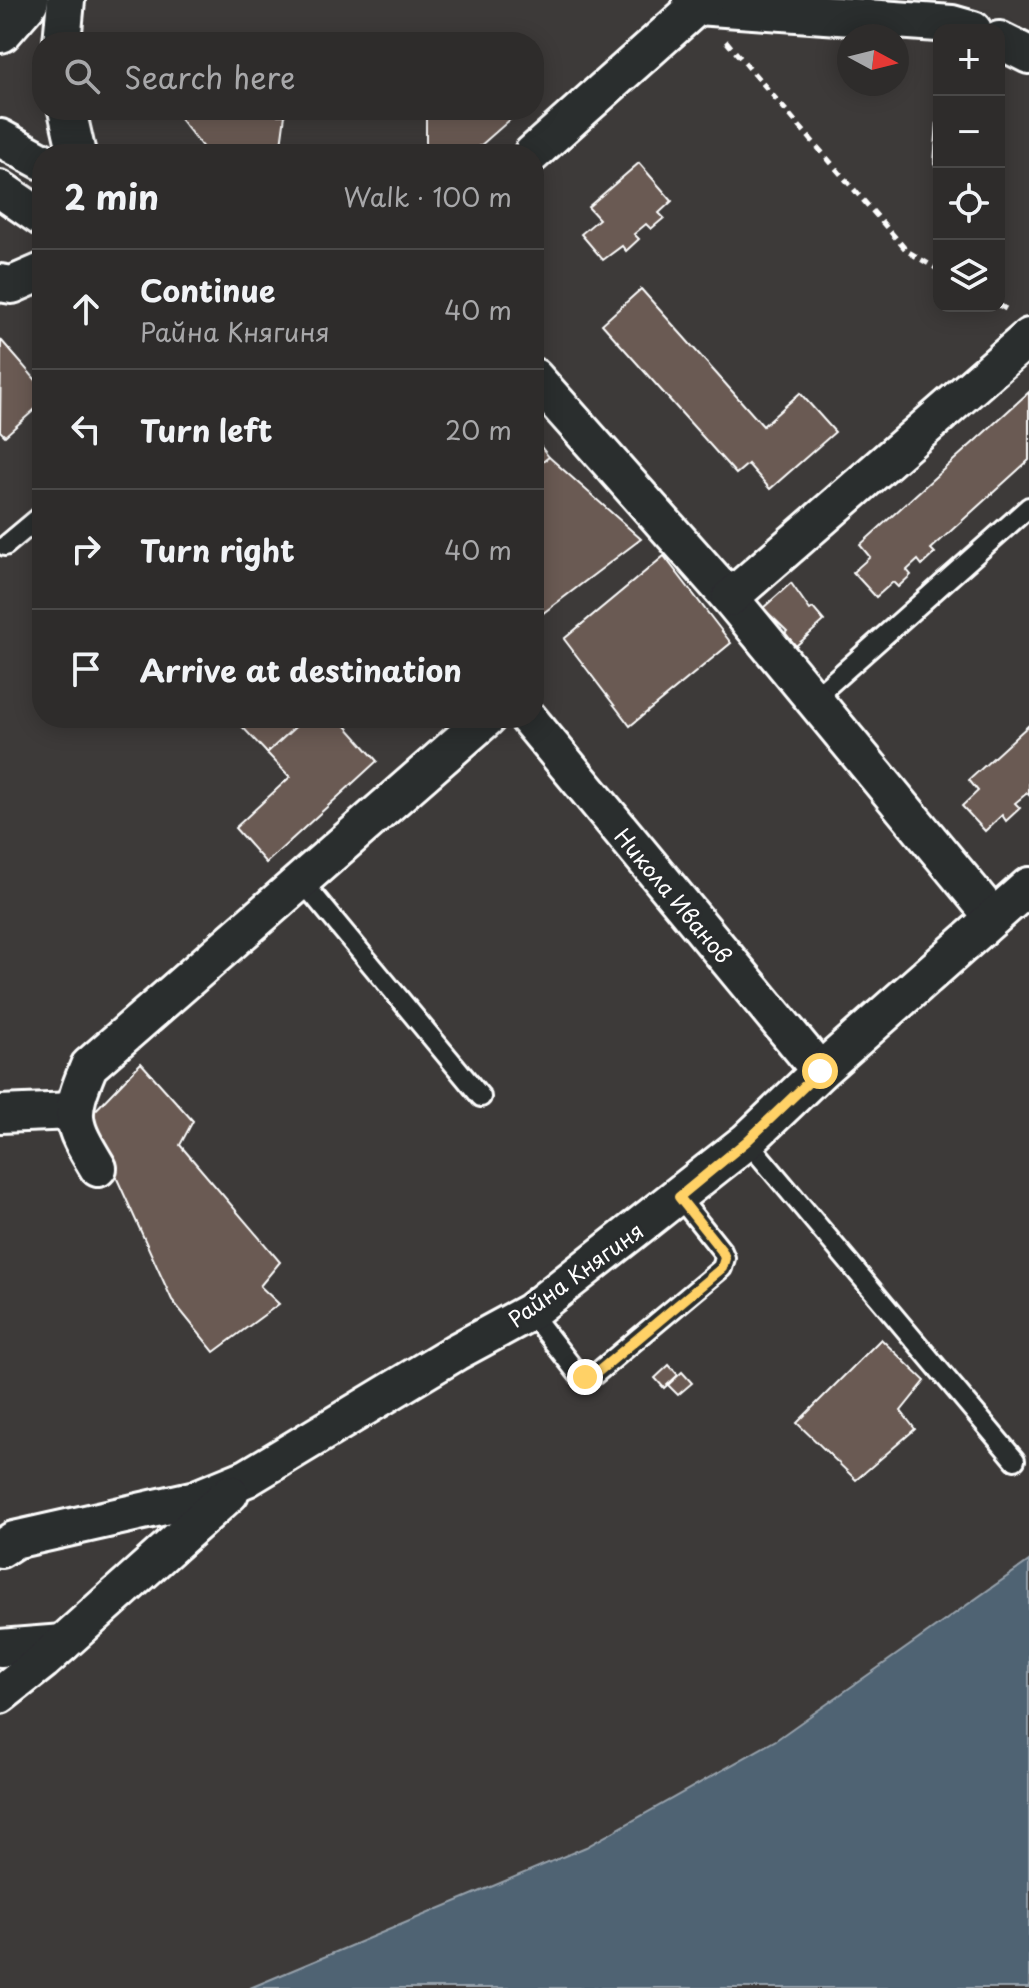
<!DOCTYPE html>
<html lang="en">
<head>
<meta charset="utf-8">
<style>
  body { margin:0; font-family:"Playpen Sans",sans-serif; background:#3a3837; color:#f1f3f6 }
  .controls { position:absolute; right:24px; top:24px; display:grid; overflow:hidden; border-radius:16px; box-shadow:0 4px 20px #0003 }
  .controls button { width:72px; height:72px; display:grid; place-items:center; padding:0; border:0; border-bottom:2px solid #494847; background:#2e2c2b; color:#f1f3f6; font:40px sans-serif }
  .compass { position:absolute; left:837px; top:24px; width:72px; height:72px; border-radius:50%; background:#2e2c2b; box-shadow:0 4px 20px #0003; rotate:97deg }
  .stop { position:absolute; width:24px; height:24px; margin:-18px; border:6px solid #ffd166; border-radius:50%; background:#fff }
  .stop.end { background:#ffd166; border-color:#fff; box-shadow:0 2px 8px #0008 }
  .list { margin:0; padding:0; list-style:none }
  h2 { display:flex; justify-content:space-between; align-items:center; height:104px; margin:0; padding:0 32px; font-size:34px }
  h2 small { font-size:26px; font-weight:400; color:#a7a7a9 }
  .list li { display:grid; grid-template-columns:52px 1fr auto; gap:24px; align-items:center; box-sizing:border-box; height:120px; padding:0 32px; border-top:2px solid #494847 }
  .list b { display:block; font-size:30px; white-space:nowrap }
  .list p { margin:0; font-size:26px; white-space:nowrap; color:#a7a7a9 }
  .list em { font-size:26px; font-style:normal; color:#a7a7a9 }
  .icon { flex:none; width:44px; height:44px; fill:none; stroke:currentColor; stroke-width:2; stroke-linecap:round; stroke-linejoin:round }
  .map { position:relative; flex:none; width:1029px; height:1988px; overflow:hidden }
  .search { position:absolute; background:#2e2c2b; box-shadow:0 4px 20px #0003; left:32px; top:32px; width:512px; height:88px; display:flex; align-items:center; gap:20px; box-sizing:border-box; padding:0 28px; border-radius:32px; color:#a7a7a9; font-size:30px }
  .panel { position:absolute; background:#2e2c2b; box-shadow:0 4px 20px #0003; left:32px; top:144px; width:512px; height:584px; border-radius:32px }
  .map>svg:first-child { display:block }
</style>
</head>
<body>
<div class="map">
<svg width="1029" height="1988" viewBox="0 0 1029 1988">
  <rect width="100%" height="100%" fill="#3d3a39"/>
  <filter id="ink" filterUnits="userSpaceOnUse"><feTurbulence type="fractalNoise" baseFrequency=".0125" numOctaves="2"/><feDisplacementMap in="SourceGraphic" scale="16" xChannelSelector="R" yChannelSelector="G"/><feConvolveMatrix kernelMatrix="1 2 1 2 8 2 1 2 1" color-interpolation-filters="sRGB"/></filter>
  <g filter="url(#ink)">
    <path fill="#506373" stroke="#96a1ab" stroke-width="2" d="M1029,1561V1988H250L586,1847L776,1740Z"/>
    <g fill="#6a5a52" stroke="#fff" stroke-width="2">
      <path d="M939,93V172L934,164Z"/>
      <path d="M173,110H267V115H285L281,145L243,148L237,154H208Z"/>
      <path d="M426,110H521L471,154H426Z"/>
      <path d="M281,145L288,154H237L243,148Z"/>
      <path d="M639,163L672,201L659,213L664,218L651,229L646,224L634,234L639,239L626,251L622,246L603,260L581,234L599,219L588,207Z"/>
      <path d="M641,289L763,426L800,393L835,432L770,489L748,464L736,474L602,324Z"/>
      <path d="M1,340L42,387V403L5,436L0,431Z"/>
      <path d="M1029,392V460L931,549L935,553L922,565L918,560L907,570L911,575L898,587L893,582L876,597L853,572L870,557L860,545Z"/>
      <path d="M534,438L549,457L534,469Z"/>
      <path d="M549,457L641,539L534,620V469Z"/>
      <path d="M664,556L731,643L630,726L564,639Z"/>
      <path d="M791,583L810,610L813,608L824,621L796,646L785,633L787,631L763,608Z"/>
      <path d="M234,718H305L267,753Z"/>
      <path d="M305,718H339L377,761L266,863L235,828L290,777L267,753Z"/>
      <path d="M1029,725V795L1027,793L1015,803L1020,808L1006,821L1002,815L985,831L962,806L978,791L969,780Z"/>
      <path d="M141,1063L193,1121L180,1145L280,1262L260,1286L279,1304L214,1352L172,1300L89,1117Z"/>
      <path d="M881,1339L925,1381L901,1411L915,1429L856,1480L797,1423Z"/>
      <path d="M669,1365L678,1375L664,1388L655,1378Z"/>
      <path d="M682,1372L692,1383L678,1395L668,1385Z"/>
    </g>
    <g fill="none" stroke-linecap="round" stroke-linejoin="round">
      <g stroke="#fff" stroke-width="24">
        <g id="lane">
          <path d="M5,546L42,515"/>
          <path d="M812,700L1029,507"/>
          <path d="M301,880L481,1097"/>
          <path d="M747,1141L1015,1460"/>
          <path d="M530,1312L578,1374L593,1376L722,1268L725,1258L722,1251L679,1197"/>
        </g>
      </g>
      <g stroke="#fff" stroke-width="42">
        <g id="street">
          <path d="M691,0L697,6L952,24L973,30"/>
          <path d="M999,40L1029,55"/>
          <path d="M62,42L66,0"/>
          <path d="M67,110L77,154"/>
          <path d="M0,138L42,161"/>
          <path d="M532,154L704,0"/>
          <path d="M0,189L42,218"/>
          <path d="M0,283L12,285L42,272"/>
          <path d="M534,377L730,598L993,917"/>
          <path d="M730,598L1029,337"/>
          <path d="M528,718L820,1071"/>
          <path d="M0,1114L74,1111"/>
          <path d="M98,1168C70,1122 68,1116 89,1066L487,718"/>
          <path d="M0,1549L14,1540L196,1499L247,1478L456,1352L530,1312L747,1141L820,1071L1029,886"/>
          <path d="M0,1648L63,1643"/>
          <path d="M0,1695L43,1661L230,1493"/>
        </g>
      </g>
      <g stroke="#fff" stroke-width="50">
        <path id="secondary" d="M0,30L26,0"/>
      </g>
      <g stroke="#fff" stroke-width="5" stroke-dasharray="8 6" stroke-linecap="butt">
        <path d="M726,41L907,251L939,270"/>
        <path d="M999,305L1011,312"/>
      </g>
      <use href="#lane" stroke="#2a2d2e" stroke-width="18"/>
      <use href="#street" stroke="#2a2d2e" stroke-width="36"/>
      <use href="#secondary" stroke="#2a2d2e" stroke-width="44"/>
    </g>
  </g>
  <g fill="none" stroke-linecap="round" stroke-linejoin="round" filter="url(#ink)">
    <path stroke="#ffd166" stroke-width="10" d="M585,1377L593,1376L722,1268L725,1258L722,1251L679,1197L747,1141L820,1071"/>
  </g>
  <g text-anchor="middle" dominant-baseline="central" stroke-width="6" stroke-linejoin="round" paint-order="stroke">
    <g font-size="22" fill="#fff" stroke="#2a2d2e">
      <text transform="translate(674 895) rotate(50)">Никола Иванов</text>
      <text transform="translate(575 1274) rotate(-36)">Райна Княгиня</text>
    </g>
  </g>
</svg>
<div class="controls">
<button>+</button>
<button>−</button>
<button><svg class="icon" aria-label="locate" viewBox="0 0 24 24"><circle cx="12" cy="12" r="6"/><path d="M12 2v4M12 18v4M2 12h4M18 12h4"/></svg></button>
<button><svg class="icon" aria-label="layers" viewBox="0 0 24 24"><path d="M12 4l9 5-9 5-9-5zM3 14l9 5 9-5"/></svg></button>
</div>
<svg class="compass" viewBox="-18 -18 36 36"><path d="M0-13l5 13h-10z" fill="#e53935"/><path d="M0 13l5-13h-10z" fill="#a7a7a9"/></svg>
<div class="stop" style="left:820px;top:1071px"></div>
<div class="stop end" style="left:585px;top:1377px"></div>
<div class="search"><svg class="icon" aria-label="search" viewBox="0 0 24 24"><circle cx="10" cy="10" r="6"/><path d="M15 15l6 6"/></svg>Search here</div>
<section class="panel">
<h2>2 min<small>Walk · 100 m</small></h2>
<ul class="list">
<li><svg class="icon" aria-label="ahead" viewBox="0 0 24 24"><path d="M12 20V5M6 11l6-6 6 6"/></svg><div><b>Continue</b><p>Райна Княгиня</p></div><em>40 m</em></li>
<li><svg class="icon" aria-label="left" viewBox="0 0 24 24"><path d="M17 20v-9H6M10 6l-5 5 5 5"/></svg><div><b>Turn left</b></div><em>20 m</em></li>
<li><svg class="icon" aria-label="right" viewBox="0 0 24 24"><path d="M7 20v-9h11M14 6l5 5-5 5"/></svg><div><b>Turn right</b></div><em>40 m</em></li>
<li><svg class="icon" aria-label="arrive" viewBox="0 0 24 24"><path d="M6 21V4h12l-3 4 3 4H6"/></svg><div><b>Arrive at destination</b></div></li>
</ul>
</section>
</div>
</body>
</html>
